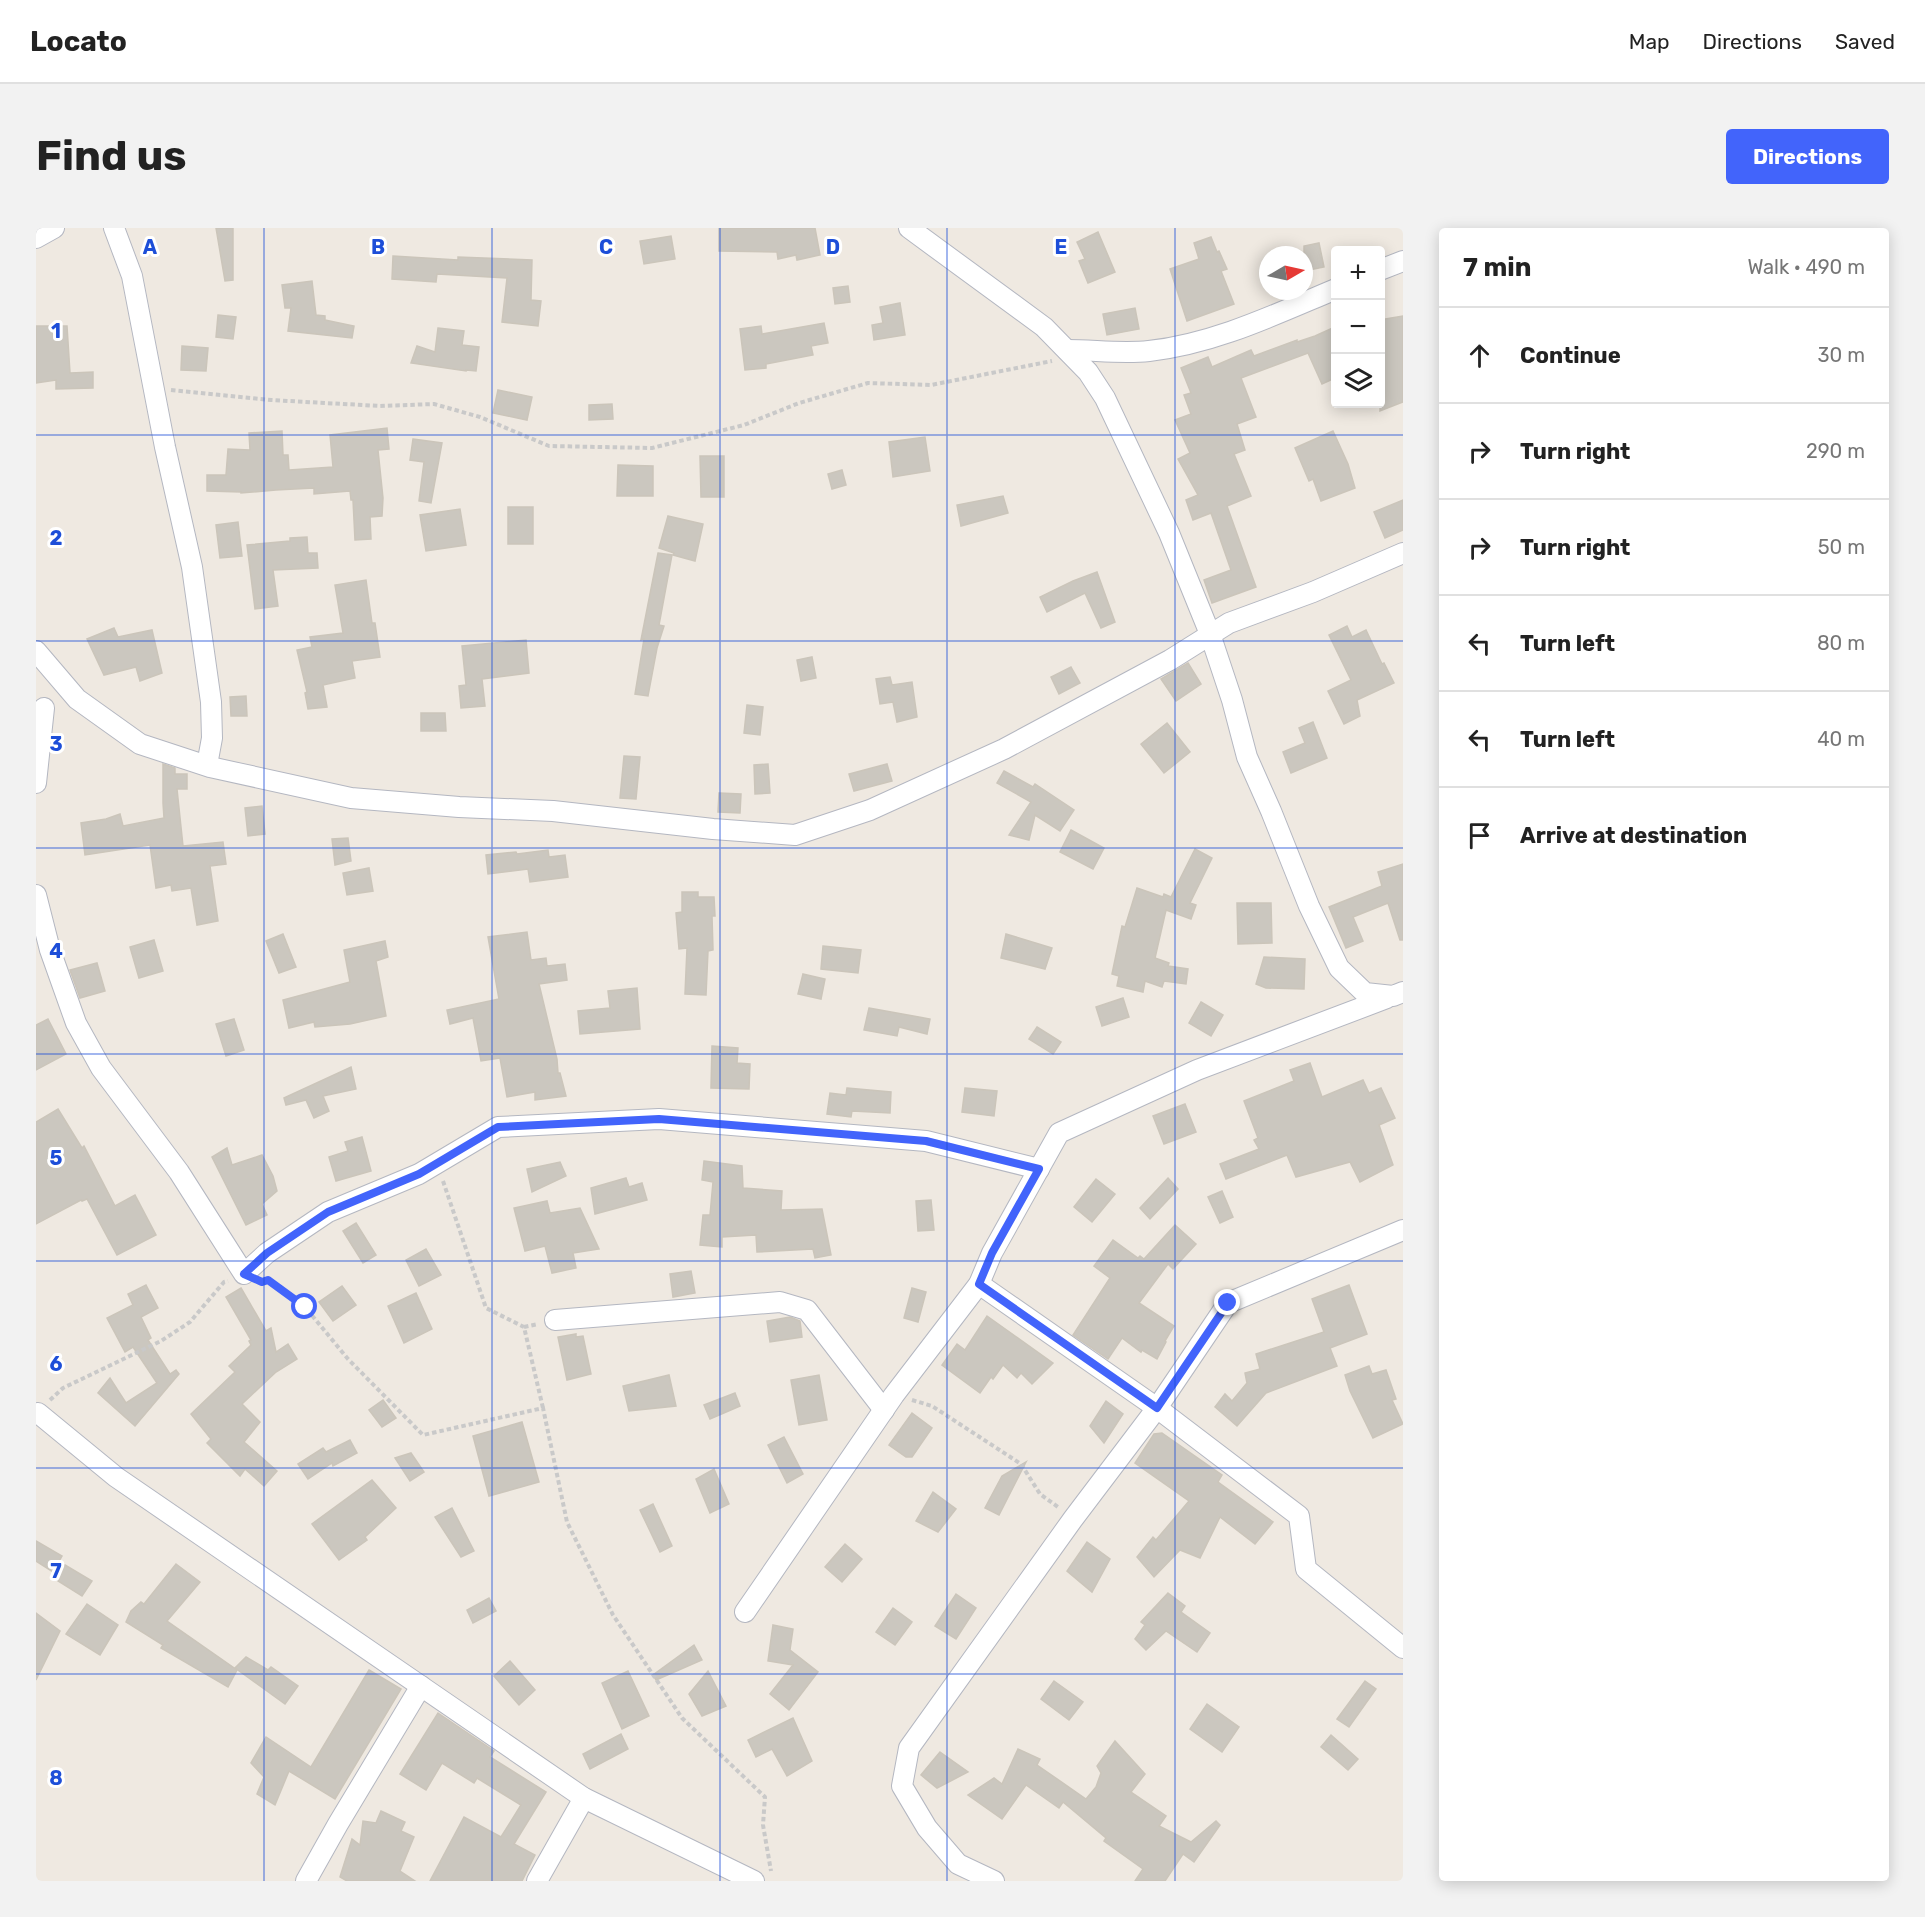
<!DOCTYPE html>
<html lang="en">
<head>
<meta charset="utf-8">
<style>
  body { margin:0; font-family:Rubik,sans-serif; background:#f2f2f2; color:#222 }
  .controls { position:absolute; right:18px; top:18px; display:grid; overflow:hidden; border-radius:6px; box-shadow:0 3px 15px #0003 }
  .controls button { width:54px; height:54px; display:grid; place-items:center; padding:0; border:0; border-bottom:2px solid #e0e0e0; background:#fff; color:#222; font:30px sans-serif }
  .compass { position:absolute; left:1223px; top:18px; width:54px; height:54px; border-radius:50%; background:#fff; box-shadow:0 3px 15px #0003; rotate:81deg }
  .stop { position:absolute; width:18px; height:18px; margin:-14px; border:4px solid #4264fb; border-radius:50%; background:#fff }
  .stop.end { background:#4264fb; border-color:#fff; box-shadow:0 2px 6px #0008 }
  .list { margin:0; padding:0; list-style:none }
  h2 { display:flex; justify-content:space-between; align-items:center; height:78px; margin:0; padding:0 24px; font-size:26px }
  h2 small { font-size:20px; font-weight:400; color:#767676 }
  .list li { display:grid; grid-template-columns:39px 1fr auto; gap:18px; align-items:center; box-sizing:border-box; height:96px; padding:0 24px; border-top:2px solid #e0e0e0 }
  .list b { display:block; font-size:22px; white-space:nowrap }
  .list em { font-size:20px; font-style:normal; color:#767676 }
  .icon { flex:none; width:33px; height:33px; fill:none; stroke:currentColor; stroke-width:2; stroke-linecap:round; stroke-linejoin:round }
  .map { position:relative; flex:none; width:1367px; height:1653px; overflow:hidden; border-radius:6px }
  header { display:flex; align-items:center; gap:36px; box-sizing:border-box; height:84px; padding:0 30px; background:#fff; border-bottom:2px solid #e0e0e0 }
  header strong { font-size:28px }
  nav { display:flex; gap:33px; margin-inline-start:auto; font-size:21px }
  .intro { display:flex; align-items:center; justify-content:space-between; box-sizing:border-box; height:144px; padding:0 36px }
  h1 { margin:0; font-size:42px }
  .button { padding:15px 27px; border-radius:6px; background:#4264fb; color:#fff; font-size:21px; font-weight:700 }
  main { display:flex; gap:36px; padding:0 36px }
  aside { flex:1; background:#fff; border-radius:6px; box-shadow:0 3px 15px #0003 }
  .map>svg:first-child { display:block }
</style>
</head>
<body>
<header>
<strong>Locato</strong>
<nav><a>Map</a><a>Directions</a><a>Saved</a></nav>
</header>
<div class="intro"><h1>Find us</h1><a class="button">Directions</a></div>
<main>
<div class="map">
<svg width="1367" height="1653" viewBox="0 0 1367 1653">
  <rect width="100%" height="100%" fill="#efe9e1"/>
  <g fill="#cbc7bf" stroke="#cbc5ba" stroke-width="1.5">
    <path d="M180,0H197V52L189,53Z"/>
    <path d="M683,0H779L784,27L761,32L760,27L742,31L741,24L683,23Z"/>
    <path d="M1062,4L1079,44L1052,55L1043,33L1049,31L1041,14Z"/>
    <path d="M635,8L639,31L608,36L604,13Z"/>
    <path d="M1175,9L1181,24L1183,23L1191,41L1185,43L1198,76L1151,93L1134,41L1163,31L1158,15Z"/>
    <path d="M1283,15L1288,39L1268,43V18Z"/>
    <path d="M357,28L422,32V29L496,32L495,72L505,73L502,98L466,94L471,50L401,46L400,54L356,51Z"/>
    <path d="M276,53L280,87L289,88V92L318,98L316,110L252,103L255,80H249L246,57Z"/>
    <path d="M812,58L814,74L799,76L797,60Z"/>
    <path d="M864,75L869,107L838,112L836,97L847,95L844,79Z"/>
    <path d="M1099,80L1103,101L1071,107L1067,86Z"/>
    <path d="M182,87L200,89L197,111L180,109Z"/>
    <path d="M1367,88V174L1344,183V92Z"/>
    <path d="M788,95L792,115L775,118L777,127L730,136V140L709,142L704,101L725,98L726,106Z"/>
    <path d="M0,98H31L34,145L57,144V160L20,161V152L0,155Z"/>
    <path d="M1299,99V150L1286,156L1272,125L1205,150L1220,189L1201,196L1209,222L1198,226L1215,268L1191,278L1220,359L1176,375L1168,352L1195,342L1175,285L1157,292L1150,272L1162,267L1142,231L1154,225L1139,192L1155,186L1148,167L1155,165L1145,140L1172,129L1176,139L1215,122L1218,128L1261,112V114L1279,108Z"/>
    <path d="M402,100L428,103L426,117L443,119L440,143L430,142V143L375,135L381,118L399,124Z"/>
    <path d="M146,118L172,120L170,143L145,142Z"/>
    <path d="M462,162L496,169L491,192L457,185Z"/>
    <path d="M576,176L577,191L553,192V177Z"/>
    <path d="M351,200L353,221L342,222L347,270L346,288L334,289L335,311L319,312L317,272H315L314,263L278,266V260L240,262L205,265V264L171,263V247H190L192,221L214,222L213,205L246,203L247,227H252L253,242L297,239L294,207Z"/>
    <path d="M1297,203L1312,236L1319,260L1285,273L1277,251L1273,253L1259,220Z"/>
    <path d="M889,209L894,243L857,249L853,214Z"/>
    <path d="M377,211L406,215L395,275L383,273L388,234L374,232Z"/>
    <path d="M664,228H688V269H665Z"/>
    <path d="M582,237L617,238V268H581Z"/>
    <path d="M806,242L810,257L796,261L792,246Z"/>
    <path d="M967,268L972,285L925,298L921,277Z"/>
    <path d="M1367,272V302L1349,310L1338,284Z"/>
    <rect x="472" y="279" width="25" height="37"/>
    <path d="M424,281L430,317L390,323L384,287Z"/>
    <path d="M632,288L667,296L659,333L637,327L638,325L623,320Z"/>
    <path d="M202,294L206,328L184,330L180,297Z"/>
    <path d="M271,309L272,325H281L282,340L237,342L242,378L219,381L211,317L254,313V310Z"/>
    <path d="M622,325L636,327L623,397L628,398L621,420L612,468L599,466L608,411L605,412Z"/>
    <path d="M1061,344L1079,394L1065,400L1049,365L1011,384L1004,369L1037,353Z"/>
    <path d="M330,352L336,395H339L344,429L316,433L319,450L287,457L291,479L272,481L269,465L271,464L261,422L276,419L274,409L307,405L299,357Z"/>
    <path d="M1311,398L1316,409L1330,402L1346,436L1348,435L1358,455L1321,472L1324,488L1308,496L1292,463L1315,452L1293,407Z"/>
    <path d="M78,400L82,409L116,402L126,445L104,453L100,439L68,447L51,411Z"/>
    <path d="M490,412L493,445L446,451L449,478L425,480L423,458L430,457L426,418Z"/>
    <path d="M776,429L780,450L765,453L761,432Z"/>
    <path d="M1152,435L1165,456L1140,473L1125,451Z"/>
    <path d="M1035,439L1044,455L1023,466L1015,449Z"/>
    <path d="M854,449L856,457L876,454L881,489L861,494L857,474L844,476L840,451Z"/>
    <path d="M210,468L211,488H195L194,469Z"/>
    <path d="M711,477L727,479L724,507L708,505Z"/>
    <path d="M385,485H409L410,503H385Z"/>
    <path d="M1277,494L1291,530L1255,545L1247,524L1269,515L1263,500Z"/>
    <path d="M1131,495L1154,524L1128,545L1105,516Z"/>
    <path d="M588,528L604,529L600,571L584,570Z"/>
    <path d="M127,536L139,540V546H151V561H141L147,618L187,614L190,636L174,638L182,693L161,697L155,660L136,663L135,657L120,660L114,617L49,627L45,595L70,591L84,586L87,598L128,590L127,575Z"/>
    <path d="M732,536L734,565L719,566L718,537Z"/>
    <path d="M851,536L856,553L818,563L813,546Z"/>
    <path d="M968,543L997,559L999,556L1038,582L1024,603L999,587L993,612L973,607L995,574L961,555Z"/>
    <path d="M683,565L705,566L704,585L682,584Z"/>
    <path d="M226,578L229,606L212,608L209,580Z"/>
    <path d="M1035,602L1068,620L1057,641L1024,624Z"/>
    <path d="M312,610L315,633L299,637L296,611Z"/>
    <path d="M1159,621L1176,630L1154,675L1160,677L1155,691L1130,682L1119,730L1133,735L1132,738L1152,741L1150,756L1128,753L1126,759L1109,753L1107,764L1081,758L1083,748L1076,746L1086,698L1089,699L1101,660L1127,669L1128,666L1135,669Z"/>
    <path d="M512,622L513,629L529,627L532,649L494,654L492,641L452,646L450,627L480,624L481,626Z"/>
    <path d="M1367,636V712H1364L1352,675L1317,689L1327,713L1310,720L1293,679L1346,658L1342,644Z"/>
    <path d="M333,640L337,663L311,667L307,645Z"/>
    <path d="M646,664H662V669H678L679,688H676L677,722L672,723L670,767L649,766L651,720L643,721L640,685L646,684Z"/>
    <path d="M1201,675H1235L1236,715L1202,716Z"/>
    <path d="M491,704L495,732L510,730L511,738L529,736L531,752L503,756L521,831L522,845H524L530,868L499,872V864L471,869L464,830L445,833L437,790L414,796L411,782L463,771L452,709Z"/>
    <path d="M247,706L260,739L243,745L230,713Z"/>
    <path d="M970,706L1016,720L1009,741L965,730Z"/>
    <path d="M118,712L127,743L103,750L94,719Z"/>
    <path d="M349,713L352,729L340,733L350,788L314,796L279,799L278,794L253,800L247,772L314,754L308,722Z"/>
    <path d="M787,718L825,722L822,745L785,741Z"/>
    <path d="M1228,729L1269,731L1268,761L1230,760L1220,756Z"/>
    <path d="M61,735L69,763L44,770L34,742Z"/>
    <path d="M767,746L789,751L785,771L762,766Z"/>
    <path d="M601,760L604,801L544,806L542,783L574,780L572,763Z"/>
    <path d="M1087,770L1093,789L1066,798L1060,779Z"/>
    <path d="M1165,774L1187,787L1175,808L1153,795Z"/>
    <path d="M833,780L894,791L891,806L863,799L861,808L828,802Z"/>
    <path d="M12,791L30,826L0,842V797Z"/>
    <path d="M198,791L208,822L190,828L180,796Z"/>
    <path d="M1001,799L1025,814L1017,826L993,811Z"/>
    <path d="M676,818L702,820L701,835L714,836L713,861L675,860Z"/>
    <path d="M1274,835L1286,869L1327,852L1333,865L1345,860L1359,890L1343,897L1357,937L1324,954L1314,934L1260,949L1251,927L1190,951L1184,936L1223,921L1218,912L1222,910L1208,873L1258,853L1254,842Z"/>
    <path d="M315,839L320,861L287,868L293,883L278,890L270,872L250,877L248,870Z"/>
    <path d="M811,860L855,864L854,885L816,883L815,889L791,886L794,865L810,867Z"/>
    <path d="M929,860L961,863L958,888L926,884Z"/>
    <path d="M1149,876L1160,904L1128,916L1117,888Z"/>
    <path d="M22,881L46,920L48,918L79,978L99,967L120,1007L81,1027L51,971L46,973L45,972L0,996V894Z"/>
    <path d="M326,909L335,943L300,953L293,929L312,923L309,914Z"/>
    <path d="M191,920L196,937L226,927L237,948L241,963L226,976L231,987L210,997L176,929Z"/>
    <path d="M668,933L706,938L707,960L746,963L745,982L786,981L795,1027L779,1030L777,1021L721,1024L720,1007L686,1009V1019L664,1017L667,987H674L677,954L666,952Z"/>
    <path d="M524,934L530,948L496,964L491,941Z"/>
    <path d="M590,950L593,959L606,955L611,972L559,986L555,960Z"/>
    <path d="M1132,950L1142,961L1114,991L1104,980Z"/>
    <path d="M1060,951L1079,966L1056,994L1038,979Z"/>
    <path d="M1186,963L1197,989L1184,995L1172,969Z"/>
    <path d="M895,972L898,1002L882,1003L880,973Z"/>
    <path d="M511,973L514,985L544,980L563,1021L537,1025L540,1040L516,1045L509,1018L489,1023L478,980Z"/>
    <path d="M320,995L340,1027L327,1035L307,1003Z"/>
    <path d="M1139,997L1160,1016L1137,1041L1132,1036L1103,1075L1138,1098L1129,1113L1130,1114L1121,1131L1106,1122L1105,1124L1086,1110L1072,1131L1037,1107L1074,1050L1058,1038L1077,1012L1102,1030L1104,1028L1108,1031Z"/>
    <path d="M390,1021L405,1047L383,1058L370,1032Z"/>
    <path d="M655,1043L659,1065L637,1069L634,1046Z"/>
    <path d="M110,1057L122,1080L105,1089L115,1110L112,1112L134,1146L140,1142L143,1146L99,1198L62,1165L74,1150L90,1175L121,1155L97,1119L89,1124L71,1090L97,1077L92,1066Z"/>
    <path d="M1313,1057L1331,1106L1294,1120L1301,1138L1230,1165L1201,1198L1179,1179L1189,1166L1196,1173L1211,1155L1209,1145L1224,1141L1220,1126L1288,1104L1276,1071Z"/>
    <path d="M306,1058L320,1077L297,1093L283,1074Z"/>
    <path d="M205,1060L230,1103L235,1100L240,1124L252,1116L261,1131L240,1144L206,1176L224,1194L208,1214L241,1243L228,1258L209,1241L204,1248L171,1215L175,1211L155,1186L199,1144L193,1138L215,1117L213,1113L215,1112L190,1069Z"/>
    <path d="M876,1060L890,1064L882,1094L868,1090Z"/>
    <path d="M380,1065L396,1101L368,1115L352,1078Z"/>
    <path d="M951,1088L1017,1135L996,1156L985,1145L981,1150L967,1137L957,1151L955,1149L944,1165L906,1137L921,1116L929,1122Z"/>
    <path d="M754,1089L764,1093L766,1109L734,1114L731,1093Z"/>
    <path d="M540,1106V1109L547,1108L555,1146L531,1152L522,1109Z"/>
    <path d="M1333,1138L1336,1146L1350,1142L1360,1171L1356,1172L1367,1196L1337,1210L1314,1163L1309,1147Z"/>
    <path d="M633,1147L640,1178L593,1183L587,1158Z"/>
    <path d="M783,1147L791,1192L763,1197L755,1152Z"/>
    <path d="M699,1165L704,1178L674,1191L668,1177Z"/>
    <path d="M347,1172L360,1190L346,1199L333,1182Z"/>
    <path d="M1070,1173L1087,1186L1068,1215L1054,1198Z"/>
    <path d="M876,1185L896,1200L876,1229H870L853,1217Z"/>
    <path d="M486,1194L503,1254L453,1268L437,1208Z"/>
    <path d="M1126,1205L1186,1247L1182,1254L1237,1294L1219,1316L1184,1289L1164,1330L1144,1322L1118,1349L1101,1329L1117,1309L1120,1312L1153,1273L1099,1235L1118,1206Z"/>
    <path d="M748,1209L767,1246L751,1255L732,1217Z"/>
    <path d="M314,1212L321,1225L297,1238L296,1235L272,1251L262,1236L287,1220L290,1224Z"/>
    <path d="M375,1225L388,1244L374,1253L359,1230Z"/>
    <path d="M990,1234L963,1287L949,1280L966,1248Z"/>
    <path d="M678,1241L693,1276L674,1285L660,1251Z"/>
    <path d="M336,1252L360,1280L329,1309L331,1312L303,1332L276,1296Z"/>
    <path d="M897,1264L920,1281L902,1304L880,1293Z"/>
    <path d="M617,1276L636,1318L624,1324L604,1282Z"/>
    <path d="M416,1280L438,1323L425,1329L399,1289Z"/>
    <path d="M0,1313L26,1328L17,1344L0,1333Z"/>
    <path d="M1051,1314L1074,1331L1056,1364L1031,1343Z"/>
    <path d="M809,1316L826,1331L806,1354L789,1339Z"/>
    <path d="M140,1336L164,1354L131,1393L201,1442L192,1459L125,1420L127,1417L90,1394L95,1383L105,1374L108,1376Z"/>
    <path d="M29,1337L56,1353L46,1368L19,1351Z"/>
    <path d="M1132,1365L1149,1378L1145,1384L1174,1405L1161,1424L1130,1403L1110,1422L1099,1411L1109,1397L1105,1394Z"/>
    <path d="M920,1366L940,1380L920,1411L899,1398Z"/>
    <path d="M453,1370L460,1383L437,1395L431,1382Z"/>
    <path d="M51,1376L82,1397L64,1427L30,1406Z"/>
    <path d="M857,1380L876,1394L859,1417L840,1404Z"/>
    <path d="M0,1385L24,1403L0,1452Z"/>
    <path d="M737,1397L757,1401L754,1422L782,1444L753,1482L734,1466L757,1437L732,1433Z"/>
    <path d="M658,1417L666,1432L620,1452L617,1447Z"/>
    <path d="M210,1429L232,1442L235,1439L262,1458L249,1476L199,1440Z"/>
    <path d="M474,1433L499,1462L483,1477L458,1448Z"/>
    <path d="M333,1442L365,1461L299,1571L253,1543L239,1577L221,1566L228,1549L215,1535L230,1509L275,1539Z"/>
    <path d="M592,1443L613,1488L586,1501L566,1455Z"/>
    <path d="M672,1443L690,1478L666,1488L653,1466Z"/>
    <path d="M1018,1453L1047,1474L1033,1492L1005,1471Z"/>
    <path d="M1329,1453L1340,1461L1313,1499L1301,1491Z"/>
    <path d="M1171,1476L1203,1499L1186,1524L1154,1501Z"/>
    <path d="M402,1485L458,1523L454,1529L510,1564L478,1616L499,1627L486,1653H394L428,1589L465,1609L485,1577L441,1550L438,1555L406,1535L390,1562L364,1546Z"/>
    <path d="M757,1490L776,1533L751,1548L736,1521L720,1529L712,1512Z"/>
    <path d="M585,1506L592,1521L554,1541L547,1526Z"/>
    <path d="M1295,1507L1322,1531L1312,1542L1285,1519Z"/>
    <path d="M1079,1513L1109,1546L1095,1564L1130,1588L1123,1598L1155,1614L1180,1593L1184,1597L1158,1634L1147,1626L1129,1653H1099L1107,1641L1068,1613L1070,1610L1027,1574L1023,1580L990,1557L966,1591L932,1567L958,1550L966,1556L982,1521L1004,1531L1001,1537L1050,1571L1060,1559L1065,1545L1061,1538Z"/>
    <path d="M904,1524L932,1544L901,1560L885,1547Z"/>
    <path d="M345,1583L369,1594L365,1603L378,1609L364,1643L379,1653H311L304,1649L316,1611L324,1617L327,1593L340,1595Z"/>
  </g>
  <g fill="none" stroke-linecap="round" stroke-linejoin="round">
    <g stroke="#b4b7c1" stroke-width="22">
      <g id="minor">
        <path d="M78,0L96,48L129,219L156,339L175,474L176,510L171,537"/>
        <path d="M873,0L1008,99L1052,144L1069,170L1133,305L1174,406L1196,472L1211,529L1235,583L1273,678L1303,740L1329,765L1357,768L1367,764"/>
        <path d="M0,10L18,0"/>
        <path d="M1344,42L1367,33"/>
        <path d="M1031,122C1058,122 1086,126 1113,123C1178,116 1240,86 1300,61"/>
        <path d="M0,423L41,471L104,516L174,539L315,570L423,579L517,583L677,601L759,607L834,582L968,521L1134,432L1193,395L1277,364L1367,325"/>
        <path d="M0,555L8,480"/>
        <path d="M0,667L14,722L40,795L65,840L143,944L208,1046L231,1025L292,984L383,946L462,899L623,891L890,913L1003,941"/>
        <path d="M943,1056L1121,1180L1263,1288L1270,1341L1367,1420"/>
        <path d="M519,1092L744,1074L771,1082L848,1182"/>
        <path d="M2,1185L80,1249L548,1570L718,1653"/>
        <path d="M709,1384L858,1167L943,1056L956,1025L1023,905L1161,842L1351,770"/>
        <path d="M270,1653L302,1596L385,1458"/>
        <path d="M501,1653L548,1570"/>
        <path d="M958,1653L922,1636L891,1600L866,1558L873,1520L1037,1291L1121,1180L1192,1075L1367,1002"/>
      </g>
    </g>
    <g stroke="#c9c9c9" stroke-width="4" stroke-dasharray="4.5 3" stroke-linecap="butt">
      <path d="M135,162L235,172L344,178L398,176L444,189L513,218L616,220L708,197L763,175L832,155L895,157L1016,133"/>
      <path d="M407,953L450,1080L488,1099L507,1180"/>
      <path d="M229,1053L232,1052L269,1079L312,1131L387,1207L507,1180L531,1294L577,1387L646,1490L729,1569L727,1597L735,1643"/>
      <path d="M488,1099L502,1096"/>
      <path d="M14,1172L27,1160L125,1113L154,1094L188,1054L192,1053"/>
      <path d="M876,1172L896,1178L985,1236L1004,1266L1022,1279"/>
    </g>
    <use href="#minor" stroke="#fff" stroke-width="20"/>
  </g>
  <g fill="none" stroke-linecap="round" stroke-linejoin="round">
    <path stroke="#4264fb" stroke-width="8" d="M269,1079L232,1052L226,1054L208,1046L231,1025L292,984L383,946L462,899L623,891L890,913L1003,941L956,1025L943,1056L1121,1180L1192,1075"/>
  </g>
  <path fill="none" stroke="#1d4ed8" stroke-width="1.5" stroke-opacity="0.55" d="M228,0V1653M456,0V1653M684,0V1653M911,0V1653M1139,0V1653M0,207H1367M0,413H1367M0,620H1367M0,826H1367M0,1033H1367M0,1240H1367M0,1446H1367"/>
  <g font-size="20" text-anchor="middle" font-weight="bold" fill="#1d4ed8" stroke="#fff" stroke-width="6" stroke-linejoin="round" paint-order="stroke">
    <text x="114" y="26">A</text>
    <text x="342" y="26">B</text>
    <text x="570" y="26">C</text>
    <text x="797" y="26">D</text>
    <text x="1025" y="26">E</text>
    <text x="20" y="110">1</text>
    <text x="20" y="317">2</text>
    <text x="20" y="523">3</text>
    <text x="20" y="730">4</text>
    <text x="20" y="937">5</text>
    <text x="20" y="1143">6</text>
    <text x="20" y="1350">7</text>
    <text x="20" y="1557">8</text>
  </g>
</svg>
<div class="controls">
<button>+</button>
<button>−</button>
<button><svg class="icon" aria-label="layers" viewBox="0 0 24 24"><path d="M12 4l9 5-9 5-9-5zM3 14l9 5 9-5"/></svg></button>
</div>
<svg class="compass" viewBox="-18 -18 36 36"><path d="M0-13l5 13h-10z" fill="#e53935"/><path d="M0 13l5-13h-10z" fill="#767676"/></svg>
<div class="stop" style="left:269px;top:1079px"></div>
<div class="stop end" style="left:1192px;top:1075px"></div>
</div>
<aside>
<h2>7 min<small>Walk · 490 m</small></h2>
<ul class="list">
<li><svg class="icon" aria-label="ahead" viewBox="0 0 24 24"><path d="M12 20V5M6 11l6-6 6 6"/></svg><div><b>Continue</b></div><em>30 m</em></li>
<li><svg class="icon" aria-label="right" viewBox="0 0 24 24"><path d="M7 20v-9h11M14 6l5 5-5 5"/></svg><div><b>Turn right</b></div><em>290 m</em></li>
<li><svg class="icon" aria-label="right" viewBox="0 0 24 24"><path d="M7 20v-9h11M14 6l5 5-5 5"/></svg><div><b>Turn right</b></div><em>50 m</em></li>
<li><svg class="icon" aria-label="left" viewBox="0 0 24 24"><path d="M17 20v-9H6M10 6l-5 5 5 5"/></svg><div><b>Turn left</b></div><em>80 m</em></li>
<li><svg class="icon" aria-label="left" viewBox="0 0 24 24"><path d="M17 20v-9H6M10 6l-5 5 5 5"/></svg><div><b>Turn left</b></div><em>40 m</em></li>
<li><svg class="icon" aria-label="arrive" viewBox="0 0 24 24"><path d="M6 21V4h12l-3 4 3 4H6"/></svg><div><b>Arrive at destination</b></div></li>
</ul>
</aside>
</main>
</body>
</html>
